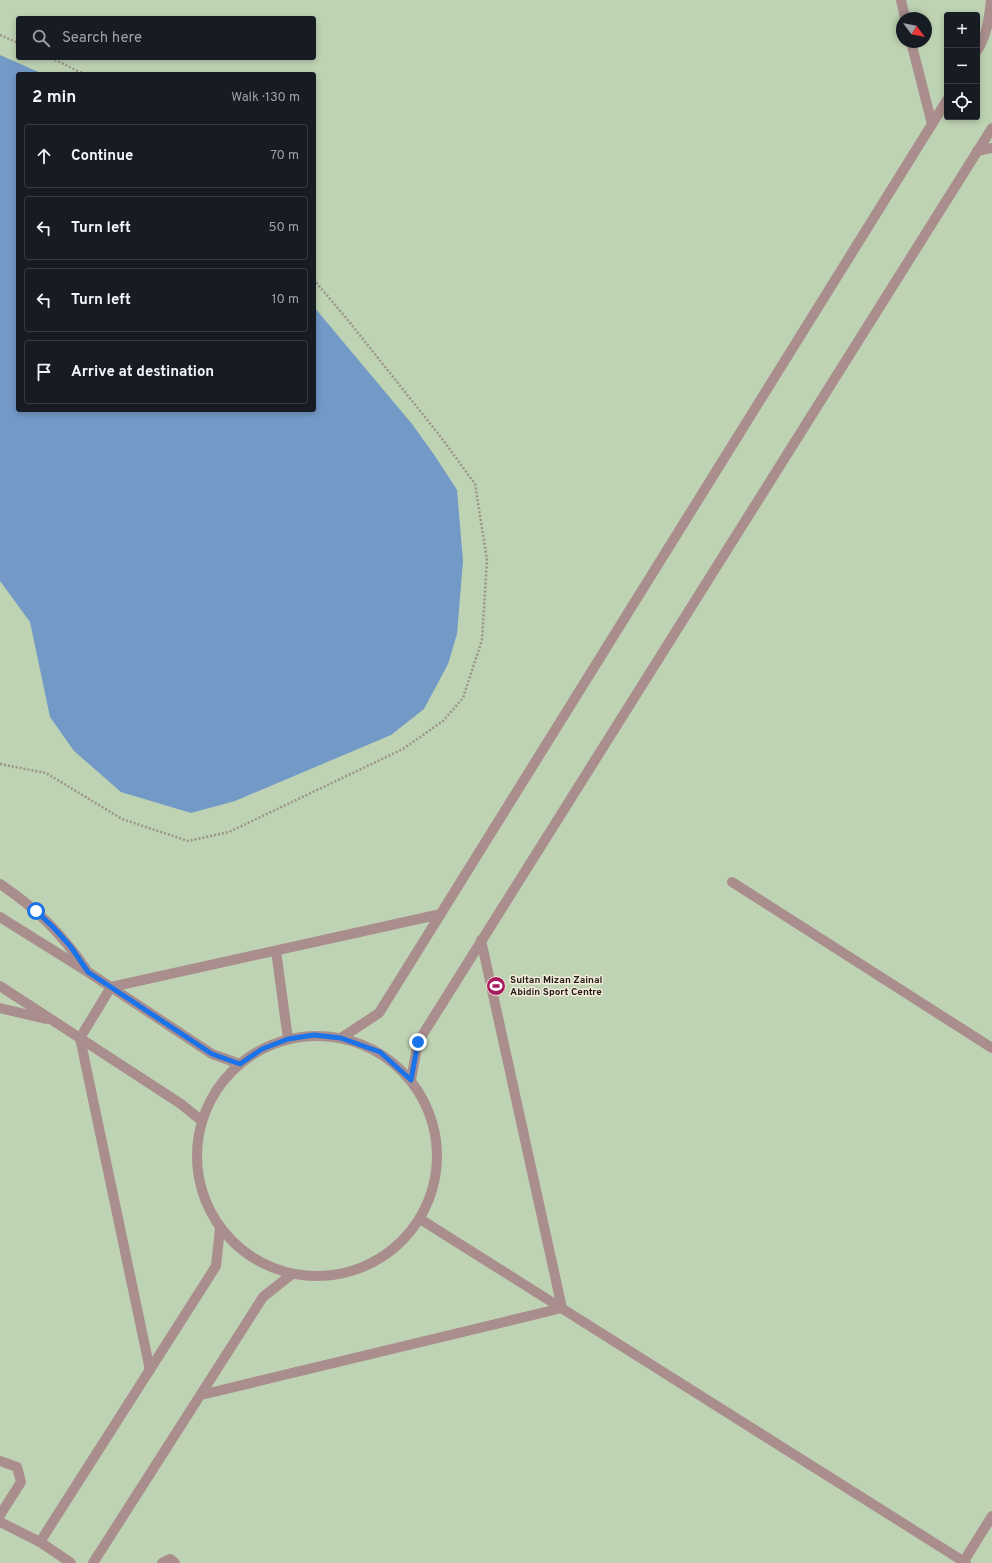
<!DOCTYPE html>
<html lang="en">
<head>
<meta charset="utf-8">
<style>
  body { margin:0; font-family:Overpass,sans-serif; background:#242831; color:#f1f3f6 }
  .controls { position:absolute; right:12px; top:12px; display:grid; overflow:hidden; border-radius:4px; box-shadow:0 2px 6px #0003 }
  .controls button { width:36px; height:36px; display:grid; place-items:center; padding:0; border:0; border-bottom:1px solid #363941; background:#171b24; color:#f1f3f6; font:20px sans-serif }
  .compass { position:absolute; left:896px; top:12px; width:36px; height:36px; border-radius:50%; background:#171b24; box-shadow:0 2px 6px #0003; rotate:122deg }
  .stop { position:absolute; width:12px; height:12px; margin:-9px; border:3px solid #1a73e8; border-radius:50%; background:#fff }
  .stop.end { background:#1a73e8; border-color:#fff; box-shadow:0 1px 4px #0008 }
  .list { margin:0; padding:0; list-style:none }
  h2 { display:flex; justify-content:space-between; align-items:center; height:52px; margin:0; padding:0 16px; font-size:17px }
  h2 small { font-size:13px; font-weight:400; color:#9ea1a6 }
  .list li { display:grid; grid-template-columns:26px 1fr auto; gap:12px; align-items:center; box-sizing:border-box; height:64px; margin:0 8px 8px; padding:0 8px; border:1px solid #363941; border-radius:4px }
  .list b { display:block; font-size:15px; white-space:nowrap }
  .list em { font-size:13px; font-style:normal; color:#9ea1a6 }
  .icon { flex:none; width:22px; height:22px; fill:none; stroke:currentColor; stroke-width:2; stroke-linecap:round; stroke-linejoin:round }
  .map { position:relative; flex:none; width:992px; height:1563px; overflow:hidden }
  .search { position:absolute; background:#171b24; box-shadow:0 2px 6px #0003; left:16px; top:16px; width:300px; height:44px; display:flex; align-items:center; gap:10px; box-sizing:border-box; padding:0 14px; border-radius:4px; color:#9ea1a6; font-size:15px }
  .panel { position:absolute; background:#171b24; box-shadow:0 2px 6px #0003; left:16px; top:72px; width:300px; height:340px; border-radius:4px }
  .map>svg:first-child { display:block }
</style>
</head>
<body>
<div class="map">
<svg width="992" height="1563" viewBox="0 0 992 1563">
  <rect width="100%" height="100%" fill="#e8ddcd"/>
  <path fill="#bed3b3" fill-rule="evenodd" d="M0,0H992V1563H0ZM947,15H977V117H947ZM18,18H314V58H18ZM902,18H926V42H902ZM18,74H314V410H18Z"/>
  <path fill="#7399c7" d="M0,55L43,74H18V410H314V307L412,424L435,456L457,490L463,561L457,634L448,664L424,709L391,735L235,801L191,813L121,792L74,751L50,717L30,622L0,581Z"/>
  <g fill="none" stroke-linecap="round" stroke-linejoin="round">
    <g stroke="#9c9487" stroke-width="2.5" stroke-dasharray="2 2" stroke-linecap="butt">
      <path d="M0,35L18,43"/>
      <path d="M51,58L84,74"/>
      <path d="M0,764L46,773L122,819L188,841L229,832L403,749L443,721L463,698L482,640L487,560L475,484L440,436L347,319L314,280"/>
    </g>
    <g stroke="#aa8d8d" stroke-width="10">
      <path d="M901,0L905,18"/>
      <path d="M911,42L932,124"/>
      <path d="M732,882L992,1048"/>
      <path d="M0,884C37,909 61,933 86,969"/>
      <path d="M0,917L88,972L212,1054L240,1064"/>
      <path d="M276,951L288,1039"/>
      <path d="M0,986L181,1104L202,1121"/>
      <path d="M0,1008L46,1019"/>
      <path d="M0,1461L17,1467L21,1482L0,1515"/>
      <path d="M0,1522L40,1542L71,1563"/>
      <path d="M964,1561L992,1516"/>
      <path d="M162,1563L170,1559L175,1563"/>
    </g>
    <g stroke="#aa8d8d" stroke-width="10">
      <path d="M977,51C987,36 989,18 991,0"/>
      <path d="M977,151L992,148"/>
      <path d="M481,940L562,1308"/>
      <circle cx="317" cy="1156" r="120"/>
      <path d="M341,1038L379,1013L947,100"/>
      <path d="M411,1080L418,1042L992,128"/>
      <path d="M420,1219L966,1563"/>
      <path d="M150,1370L80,1038L111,987L441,914"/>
      <path d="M201,1395L562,1308"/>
      <path d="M40,1542L216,1266L220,1228"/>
      <path d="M93,1563L263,1297L292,1274"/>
    </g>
  </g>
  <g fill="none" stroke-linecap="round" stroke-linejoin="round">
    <path stroke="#1a73e8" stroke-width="5" d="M36,911L53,927L71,947L88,972L212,1054L240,1064L262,1049L288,1039L314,1035L341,1038L380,1052L411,1080L418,1042"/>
  </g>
  <defs>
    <g id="stadium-disc" transform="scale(1)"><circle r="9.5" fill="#a71b5e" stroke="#f5eada"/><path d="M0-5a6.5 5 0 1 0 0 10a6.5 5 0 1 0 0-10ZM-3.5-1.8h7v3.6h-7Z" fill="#fff"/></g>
  </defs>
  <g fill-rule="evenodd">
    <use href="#stadium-disc" x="496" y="986"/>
  </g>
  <g text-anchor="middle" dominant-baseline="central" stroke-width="3" stroke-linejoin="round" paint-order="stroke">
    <g font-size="10" font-weight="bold" fill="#1f1c16" stroke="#f5eada" text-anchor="start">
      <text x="510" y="980">Sultan Mizan Zainal<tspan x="510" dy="12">Abidin Sport Centre</tspan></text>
    </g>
  </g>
</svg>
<div class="controls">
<button>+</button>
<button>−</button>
<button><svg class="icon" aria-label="locate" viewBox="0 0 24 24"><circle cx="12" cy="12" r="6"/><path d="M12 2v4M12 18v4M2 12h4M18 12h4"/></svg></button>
</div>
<svg class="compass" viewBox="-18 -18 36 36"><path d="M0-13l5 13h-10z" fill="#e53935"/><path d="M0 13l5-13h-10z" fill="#9ea1a6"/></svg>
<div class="stop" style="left:36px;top:911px"></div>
<div class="stop end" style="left:418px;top:1042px"></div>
<div class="search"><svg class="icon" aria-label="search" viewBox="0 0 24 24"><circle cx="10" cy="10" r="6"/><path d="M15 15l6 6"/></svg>Search here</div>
<section class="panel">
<h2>2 min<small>Walk · 130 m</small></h2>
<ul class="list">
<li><svg class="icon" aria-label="ahead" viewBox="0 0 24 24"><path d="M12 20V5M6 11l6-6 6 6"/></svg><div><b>Continue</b></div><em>70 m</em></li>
<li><svg class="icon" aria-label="left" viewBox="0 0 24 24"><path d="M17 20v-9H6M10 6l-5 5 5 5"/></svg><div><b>Turn left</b></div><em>50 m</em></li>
<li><svg class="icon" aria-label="left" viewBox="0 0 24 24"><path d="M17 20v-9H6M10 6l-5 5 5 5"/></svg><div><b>Turn left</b></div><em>10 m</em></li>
<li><svg class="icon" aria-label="arrive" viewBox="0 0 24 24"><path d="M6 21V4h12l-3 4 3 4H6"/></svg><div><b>Arrive at destination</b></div></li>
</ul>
</section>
</div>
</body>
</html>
